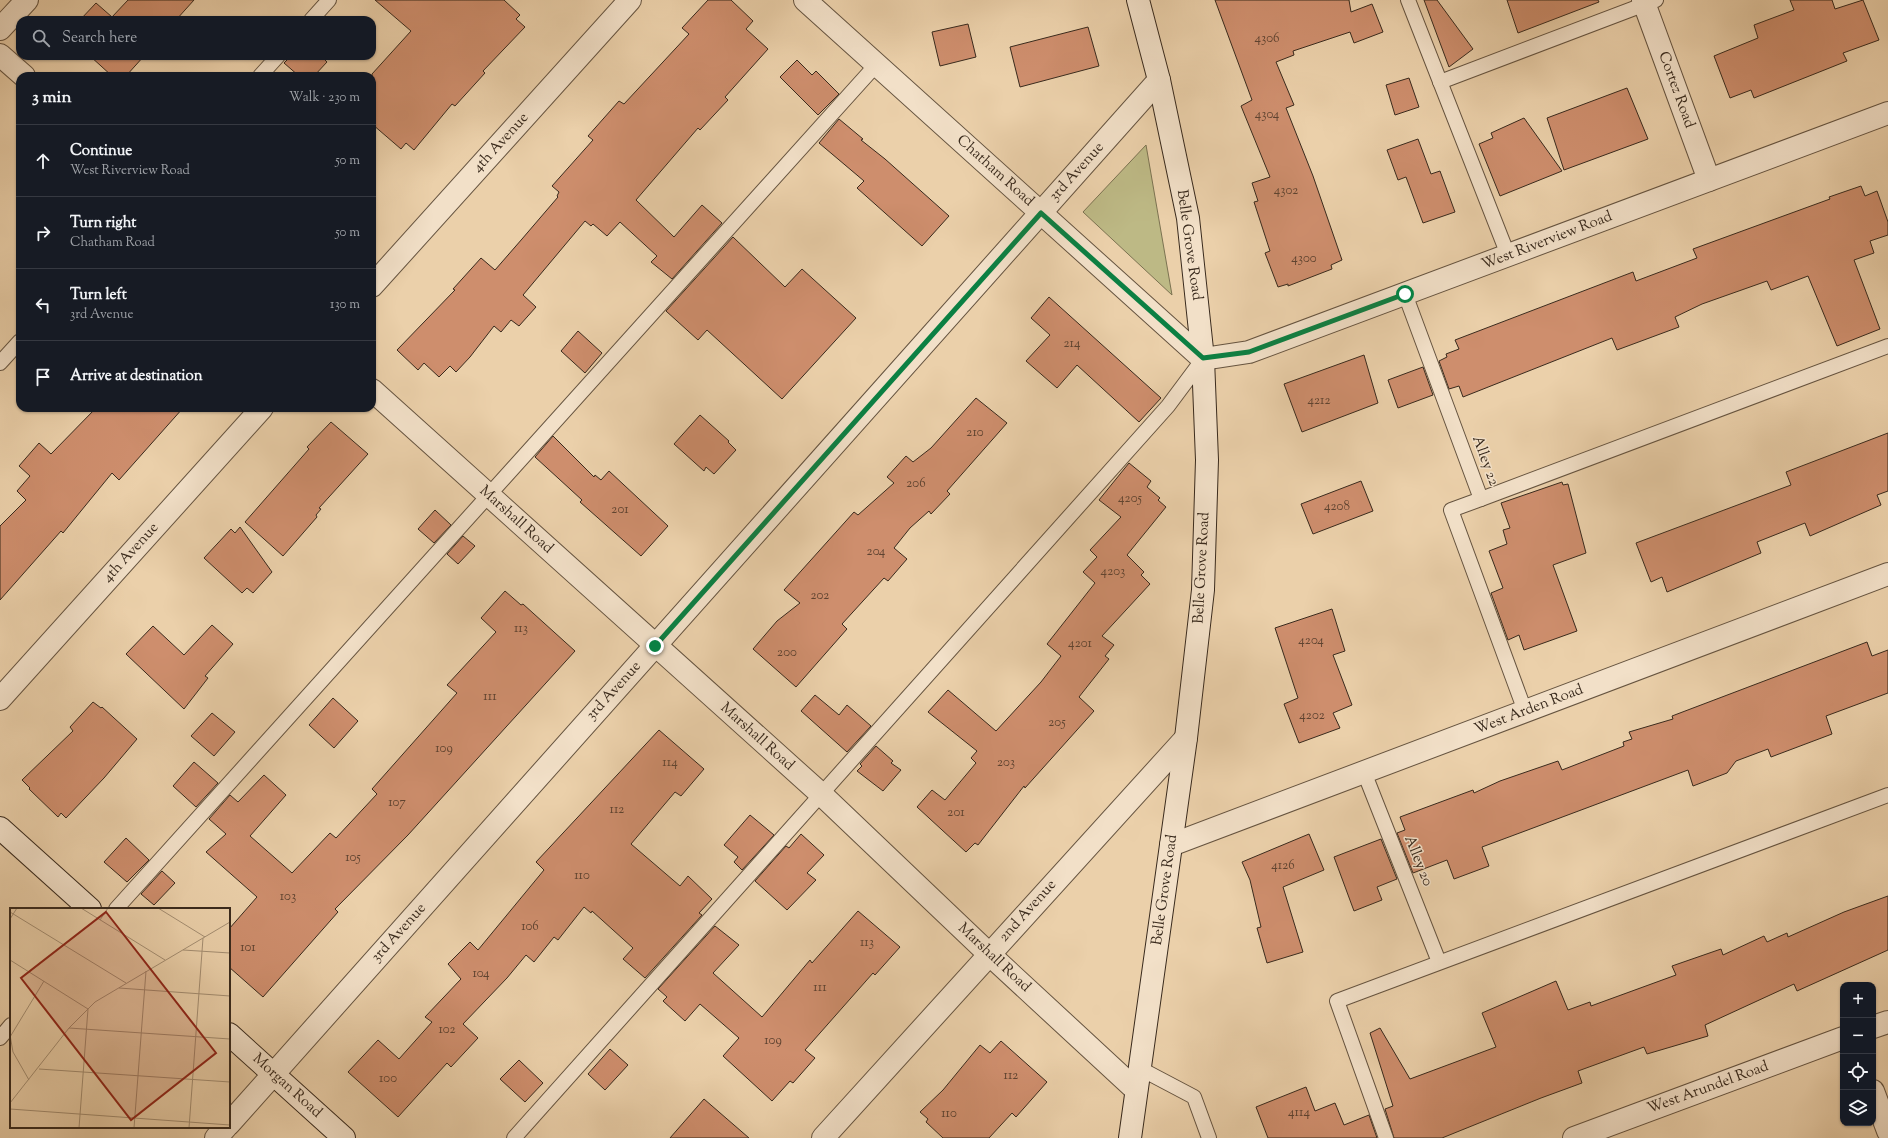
<!DOCTYPE html>
<html lang="en">
<head>
<meta charset="utf-8">
<style>
  body { margin:0; font-family:"Sorts Mill Goudy",serif; background:#20242c; color:#f1f3f6 }
  .controls { position:absolute; right:12px; bottom:12px; display:grid; overflow:hidden; border-radius:8px; box-shadow:0 1px 3px #0004 }
  .controls button { width:36px; height:36px; display:grid; place-items:center; padding:0; border:0; border-bottom:1px solid #363941; background:#171b24; color:#f1f3f6; font:20px sans-serif }
  .stop { position:absolute; width:12px; height:12px; margin:-9px; border:3px solid #0b8043; border-radius:50%; background:#fff }
  .stop.end { background:#0b8043; border-color:#fff; box-shadow:0 1px 4px #0008 }
  .list { margin:0; padding:0; list-style:none }
  h2 { display:flex; justify-content:space-between; align-items:center; height:52px; margin:0; padding:0 16px; font-size:17px }
  h2 small { font-size:13px; font-weight:400; color:#9ea1a6 }
  .list li { display:grid; grid-template-columns:26px 1fr auto; gap:12px; align-items:center; box-sizing:border-box; height:72px; padding:0 16px; border-top:1px solid #363941 }
  .list b { display:block; font-size:15px; white-space:nowrap }
  .list p { margin:0; font-size:13px; white-space:nowrap; color:#9ea1a6 }
  .list em { font-size:13px; font-style:normal; color:#9ea1a6 }
  .icon { flex:none; width:22px; height:22px; fill:none; stroke:currentColor; stroke-width:2; stroke-linecap:round; stroke-linejoin:round }
  .map { position:relative; flex:none; width:1888px; height:1138px; overflow:hidden }
  .search { position:absolute; background:#171b24; box-shadow:0 1px 3px #0004; left:16px; top:16px; width:360px; height:44px; display:flex; align-items:center; gap:10px; box-sizing:border-box; padding:0 14px; border-radius:12px; color:#9ea1a6; font-size:15px }
  .panel { position:absolute; background:#171b24; box-shadow:0 1px 3px #0004; left:16px; top:72px; width:360px; height:340px; border-radius:12px }
  .map>svg:first-child { display:block }
</style>
</head>
<body>
<div class="map">
<svg width="1888" height="1138" viewBox="0 0 1888 1138">
  <rect width="100%" height="100%" fill="#ebd0aa"/>
  <filter id="stains"><feTurbulence type="fractalNoise" baseFrequency=".005" numOctaves="4"/><feColorMatrix values="0 0 0 0 .2 0 0 0 0 .09 0 0 0 0 .02 0 0 0 .5 -.17"/></filter>
  <radialGradient id="worn" r=".72"><stop offset=".6" stop-color="#630" stop-opacity="0"/><stop offset="1" stop-color="#630" stop-opacity=".3"/></radialGradient>
  <path fill="#bdb985" stroke="#7b7251" d="M1146,145L1172,295L1083,212Z"/>
  <g fill="#ce8e6d" stroke="#392a1d">
    <path d="M128,0H194L176,20H80L96,3L112,17Z"/>
    <path d="M375,0H504L520,15L516,19L525,27L483,71L485,73L455,106L452,104L414,150L406,143L401,149L372,124V74L411,31Z"/>
    <path d="M708,0H731L753,21L746,29L768,49L725,97L728,100L700,130L698,128L636,200L674,237L702,205L722,223L672,279L651,262L657,256L620,222L607,236L593,224L591,226L585,221L523,295L536,307L519,326L511,320L501,332L494,326L470,357L456,372L450,366L439,377L424,363L418,370L397,350L455,290L453,289L481,258L495,270L522,239L558,197L557,196L559,192L552,186L593,140L588,136L619,101L624,104L689,34L682,28Z"/>
    <path d="M1215,0H1349L1351,12L1372,4L1383,32L1354,43L1350,32L1293,51L1294,55L1276,62L1294,105L1286,108L1313,176L1342,260L1331,265L1332,269L1288,286V284L1278,287L1265,253L1270,251L1254,202L1258,201L1252,183L1270,177L1241,106L1252,100Z"/>
    <path d="M1424,0H1437L1473,49L1449,67Z"/>
    <path d="M1507,0H1598L1599,2L1518,33Z"/>
    <path d="M1790,0H1832L1835,9L1863,0L1879,40L1843,53L1847,61L1754,98L1751,90L1730,98L1714,56L1758,38L1754,25L1794,10Z"/>
    <path d="M968,24L976,57L940,66L932,32Z"/>
    <path d="M1088,27L1099,66L1020,87L1010,47Z"/>
    <path d="M90,56H144L126,76H112Z"/>
    <path d="M291,56H321L327,62L314,76H299L284,63Z"/>
    <path d="M797,60L812,75L816,71L839,94L818,115L780,77Z"/>
    <path d="M1409,78L1419,107L1395,115L1386,85Z"/>
    <path d="M1627,88L1648,139L1564,170L1547,118Z"/>
    <path d="M1524,118L1562,171L1500,196L1479,144L1493,138L1491,133Z"/>
    <path d="M839,119L863,139L861,140L885,159L949,216L922,246L857,188L864,181L819,143Z"/>
    <path d="M1418,139L1431,174L1440,171L1455,212L1423,223L1406,177L1398,180L1387,150Z"/>
    <path d="M1861,186L1865,196L1877,191L1888,222V235L1870,241L1874,253L1854,260L1880,329L1837,346L1808,276L1771,290L1767,281L1702,304L1675,317L1679,327L1617,350L1612,338L1463,397L1459,386L1449,389L1439,361L1447,357L1446,354L1459,349L1455,340L1633,272L1636,281L1697,258L1693,249L1830,199L1829,197Z"/>
    <path d="M733,237L785,287L802,269L856,318L782,399L707,330L698,340L666,311Z"/>
    <path d="M1049,297L1161,398L1139,422L1077,365L1057,388L1026,361L1050,335L1031,318Z"/>
    <path d="M578,331L602,353L585,373L561,351Z"/>
    <path d="M1364,355L1378,403L1302,432L1284,384Z"/>
    <path d="M1423,367L1433,395L1398,408L1388,380Z"/>
    <path d="M976,398L1007,423L947,491L950,494L931,514L929,511L910,528L894,548L907,559L888,581L884,578L842,624L847,629L796,687L753,649L777,621L800,603L784,590L854,512L858,515L894,483L887,477L906,456L913,462L931,448Z"/>
    <path d="M96,408H183L119,480L112,473L63,533L61,531L0,600V526L26,500L17,491L30,476L19,466L39,443L51,454Z"/>
    <path d="M700,415L729,441L728,442L736,450L714,474L706,467L704,471L674,444Z"/>
    <path d="M331,422L368,454L319,508L321,509L316,515L317,517L283,556L245,522L309,449L307,447Z"/>
    <path d="M1888,433V491L1877,495L1881,505L1810,536L1805,523L1757,542L1761,553L1667,592L1662,577L1651,582L1636,543L1791,485L1786,472Z"/>
    <path d="M553,436L594,477L595,475L601,480L609,471L668,526L641,556L580,502L582,500L535,457Z"/>
    <path d="M1129,463L1151,481L1147,487L1160,498L1158,500L1166,507L1127,555L1144,572L1141,575L1150,584L1102,636L1114,645L1105,656L1109,659L1079,697L1094,711L1025,788L1024,786L978,845L975,843L966,852L917,807L932,790L945,800L976,763L971,758L977,751L928,712L948,690L996,731L1041,682L1061,656L1047,644L1095,583L1083,572L1097,557L1090,550L1121,517L1099,500Z"/>
    <path d="M1361,481L1373,511L1313,534L1301,504Z"/>
    <path d="M1562,482L1563,485L1568,484L1586,553L1553,565L1577,631L1524,650L1519,635L1508,640L1491,593L1503,588L1489,551L1507,544L1503,530L1510,528L1501,503Z"/>
    <path d="M435,510L451,525L434,543L418,529Z"/>
    <path d="M240,527L272,572L253,593L247,588L242,593L204,558L231,529L235,533Z"/>
    <path d="M463,536L475,546L458,564L447,554Z"/>
    <path d="M505,591L521,605L523,604L575,651L408,835L335,909L338,912L263,997L229,967V929L257,897L206,852L226,834L209,819L230,795L238,802L264,775L286,795L250,836L292,873L330,833L336,838L377,794L372,789L457,693L447,685L496,632L481,618Z"/>
    <path d="M1332,609L1345,651L1333,655L1352,705L1333,713L1340,728L1299,743L1284,704L1298,698L1275,628Z"/>
    <path d="M212,625L233,644L205,676L208,678L184,709L126,654L153,626L184,655Z"/>
    <path d="M1867,642L1872,656L1888,650V693L1826,716L1832,734L1771,757L1768,749L1736,761L1727,773L1693,786L1688,770L1525,831L1482,847L1489,866L1454,879L1447,860L1413,873L1397,833L1405,830L1400,817L1473,790L1474,793L1500,781L1558,761L1562,770L1624,746L1623,742L1632,739L1629,732L1673,719L1672,716Z"/>
    <path d="M815,695L839,715L847,705L871,726L847,752L801,711Z"/>
    <path d="M333,698L358,721L334,748L309,725Z"/>
    <path d="M93,702L101,708L102,707L137,739L104,778L66,818L61,813L58,817L29,789L30,788L22,780L73,731L70,727Z"/>
    <path d="M212,713L235,732L214,756L191,736Z"/>
    <path d="M659,730L704,769L681,796L675,792L631,844L680,886L688,876L712,899L699,913L702,915L645,978L623,959L633,948L592,911L591,913L584,907L558,940L554,937L534,962L526,955L507,978L463,1024L478,1038L451,1067L447,1063L398,1117L348,1072L378,1040L399,1059L432,1022L425,1017L461,979L448,964L470,942L478,950L544,870L536,862Z"/>
    <path d="M876,746L893,761L891,763L901,770L883,791L857,771L862,766L860,764Z"/>
    <path d="M194,762L218,783L196,807L173,786Z"/>
    <path d="M750,815L774,835L742,870L734,862L738,857L724,845Z"/>
    <path d="M801,834L824,855L807,873L816,880L787,910L755,881L786,846L789,848Z"/>
    <path d="M1309,834L1324,870L1283,887L1303,952L1267,963L1257,928L1261,927L1250,880L1242,862Z"/>
    <path d="M126,838L149,860L127,882L104,862Z"/>
    <path d="M1381,839L1397,879L1377,887L1382,900L1354,911L1334,857Z"/>
    <path d="M162,871L175,883L154,905L141,894Z"/>
    <path d="M1888,896V950L1797,991L1794,984L1705,1025L1708,1036L1647,1054L1644,1047L1578,1071L1582,1083L1541,1098L1442,1138H1394L1385,1109L1393,1106L1370,1033L1380,1028L1410,1079L1496,1047L1482,1013L1556,981L1568,1010L1590,1002L1591,1006L1676,975L1672,966L1721,949L1723,955L1764,936L1767,942L1787,933L1788,937L1844,912Z"/>
    <path d="M858,911L900,947L875,975L873,973L805,1050L815,1058L793,1083L790,1081L772,1101L723,1056L739,1038L700,1004L685,1021L663,1001L667,997L658,989L715,926L739,945L713,973L762,1017L810,960L812,963Z"/>
    <path d="M1001,1041L1047,1082L1016,1117L1012,1113L989,1138H943L926,1122L928,1119L920,1112L943,1090L980,1045L990,1053Z"/>
    <path d="M610,1049L628,1065L605,1090L588,1074Z"/>
    <path d="M519,1060L543,1083L525,1102L500,1079Z"/>
    <path d="M1306,1087L1315,1111L1335,1103L1344,1125L1369,1115L1377,1138H1268L1256,1107Z"/>
    <path d="M704,1099L749,1138H670Z"/>
  </g>
  <g fill="none" stroke-linecap="round" stroke-linejoin="round">
    <g stroke="#665440" stroke-width="16">
      <g id="lane">
        <path d="M1408,0L1508,255"/>
        <path d="M311,20L329,0"/>
        <path d="M260,76L278,56"/>
        <path d="M1440,82L1656,0"/>
        <path d="M1405,294L1481,499L1451,510L1525,711"/>
        <path d="M0,363L20,341"/>
        <path d="M1481,499L1888,346"/>
        <path d="M1364,772L1439,962"/>
        <path d="M116,909L876,65"/>
        <path d="M0,1038L11,1025"/>
        <path d="M1139,1068L1194,1097L1209,1138"/>
        <path d="M514,1138L1168,406L1203,359"/>
        <path d="M1386,1138L1337,1001L1888,795"/>
      </g>
    </g>
    <g stroke="#665440" stroke-width="24">
      <g id="street">
        <path d="M805,0L1203,359L1249,352L1888,113"/>
        <path d="M1643,0L1709,180"/>
        <path d="M0,29L27,0"/>
        <path d="M0,55L24,76"/>
        <path d="M372,286L630,0"/>
        <path d="M372,390L821,794L989,954L1136,1090"/>
        <path d="M0,699L262,408"/>
        <path d="M1171,845L1888,574"/>
        <path d="M1873,1027L1888,1022"/>
        <path d="M1873,1091L1888,1131"/>
        <path d="M229,1124L1159,80"/>
        <path d="M216,1138L226,1127"/>
        <path d="M823,1138L1186,738"/>
        <path d="M1574,1138L1843,1038"/>
      </g>
    </g>
    <g stroke="#392a1d" stroke-width="24">
      <g id="secondary">
        <path d="M0,828L90,909"/>
        <path d="M229,1034L344,1138"/>
        <path d="M1130,1138L1186,738L1203,590L1207,460L1203,359L1188,218L1159,80L1138,0"/>
      </g>
    </g>
    <use href="#lane" stroke="#f2e0c8" stroke-width="14"/>
    <use href="#street" stroke="#f2e0c8" stroke-width="22"/>
    <use href="#secondary" stroke="#f2e0c8" stroke-width="22"/>
  </g>
  <g fill="none" stroke-linecap="round" stroke-linejoin="round">
    <path stroke="#0b8043" stroke-width="5" d="M655,646L1041,213L1203,358L1249,352L1405,294"/>
  </g>
  <g text-anchor="middle" dominant-baseline="central" stroke-width="3" stroke-linejoin="round" paint-order="stroke">
    <g font-size="13" fill="#5e4331">
      <text x="1267" y="39">4306</text>
      <text x="1267" y="115">4304</text>
      <text x="1286" y="191">4302</text>
      <text x="1304" y="259">4300</text>
      <text x="1072" y="344">214</text>
      <text x="1319" y="401">4212</text>
      <text x="975" y="433">210</text>
      <text x="916" y="484">206</text>
      <text x="1130" y="499">4205</text>
      <text x="1337" y="507">4208</text>
      <text x="620" y="510">201</text>
      <text x="876" y="552">204</text>
      <text x="1113" y="572">4203</text>
      <text x="820" y="596">202</text>
      <text x="521" y="629">113</text>
      <text x="1311" y="641">4204</text>
      <text x="1080" y="644">4201</text>
      <text x="787" y="653">200</text>
      <text x="490" y="697">111</text>
      <text x="1312" y="716">4202</text>
      <text x="1057" y="723">205</text>
      <text x="444" y="749">109</text>
      <text x="670" y="763">114</text>
      <text x="1006" y="763">203</text>
      <text x="397" y="803">107</text>
      <text x="617" y="810">112</text>
      <text x="956" y="813">201</text>
      <text x="353" y="858">105</text>
      <text x="1283" y="866">4126</text>
      <text x="582" y="876">110</text>
      <text x="288" y="897">103</text>
      <text x="530" y="927">106</text>
      <text x="867" y="943">113</text>
      <text x="248" y="948">101</text>
      <text x="481" y="974">104</text>
      <text x="820" y="988">111</text>
      <text x="447" y="1030">102</text>
      <text x="773" y="1041">109</text>
      <text x="1011" y="1076">112</text>
      <text x="388" y="1079">100</text>
      <text x="1299" y="1113">4114</text>
      <text x="949" y="1114">110</text>
    </g>
    <g font-size="15" fill="#392a1d" stroke="#f2e0c8">
      <text transform="translate(1676 90) rotate(70)">Cortez Road</text>
      <text transform="translate(501 143) rotate(-48)">4th Avenue</text>
      <text transform="translate(995 171) rotate(42)">Chatham Road</text>
      <text transform="translate(1077 172) rotate(-48)">3rd Avenue</text>
      <text transform="translate(1547 241) rotate(-21)">West Riverview Road</text>
      <text transform="translate(1189 245) rotate(82)">Belle Grove Road</text>
      <text transform="translate(1485 461) rotate(70)">Alley 22</text>
      <text transform="translate(516 520) rotate(42)">Marshall Road</text>
      <text transform="translate(131 553) rotate(-48)">4th Avenue</text>
      <text transform="translate(1202 568) rotate(-87)">Belle Grove Road</text>
      <text transform="translate(614 691) rotate(-48)">3rd Avenue</text>
      <text transform="translate(1529 710) rotate(-21)">West Arden Road</text>
      <text transform="translate(757 737) rotate(42)">Marshall Road</text>
      <text transform="translate(1418 861) rotate(68)">Alley 20</text>
      <text transform="translate(1165 890) rotate(-82)">Belle Grove Road</text>
      <text transform="translate(1028 911) rotate(-48)">2nd Avenue</text>
      <text transform="translate(399 933) rotate(-48)">3rd Avenue</text>
      <text transform="translate(994 958) rotate(43)">Marshall Road</text>
      <text transform="translate(287 1086) rotate(42)">Morgan Road</text>
      <text transform="translate(1708 1088) rotate(-20)">West Arundel Road</text>
    </g>
  </g>
  <g transform="translate(10 908)">
    <rect width="220" height="220" fill="#ebd0aa"/>
    <path fill="none" stroke="#a48e72" stroke-width="1" d="M71,0L155,52M148,0L195,29M0,4L116,75M0,11L7,0M90,12L98,0M173,42L220,45M0,52L78,101L69,220M109,80L220,88M59,120L220,131M0,127L3,144L19,172M0,129L34,73M29,161L220,174M0,195L59,120L85,94L220,14M0,201L220,217M124,220L136,63M179,220L193,30"/>
    <path fill="#8f2418" fill-opacity="0.15" stroke="#8f2418" stroke-width="2" d="M96,4L206,145L121,212L11,70Z"/>
    <rect width="220" height="220" fill="none" stroke="#392a1d" stroke-width="2"/>
  </g>
  <rect width="100%" height="100%" filter="url(#stains)"/>
  <rect width="100%" height="100%" fill="url(#worn)"/>
</svg>
<div class="controls">
<button>+</button>
<button>−</button>
<button><svg class="icon" aria-label="locate" viewBox="0 0 24 24"><circle cx="12" cy="12" r="6"/><path d="M12 2v4M12 18v4M2 12h4M18 12h4"/></svg></button>
<button><svg class="icon" aria-label="layers" viewBox="0 0 24 24"><path d="M12 4l9 5-9 5-9-5zM3 14l9 5 9-5"/></svg></button>
</div>
<div class="stop" style="left:1405px;top:294px"></div>
<div class="stop end" style="left:655px;top:646px"></div>
<div class="search"><svg class="icon" aria-label="search" viewBox="0 0 24 24"><circle cx="10" cy="10" r="6"/><path d="M15 15l6 6"/></svg>Search here</div>
<section class="panel">
<h2>3 min<small>Walk · 230 m</small></h2>
<ul class="list">
<li><svg class="icon" aria-label="ahead" viewBox="0 0 24 24"><path d="M12 20V5M6 11l6-6 6 6"/></svg><div><b>Continue</b><p>West Riverview Road</p></div><em>50 m</em></li>
<li><svg class="icon" aria-label="right" viewBox="0 0 24 24"><path d="M7 20v-9h11M14 6l5 5-5 5"/></svg><div><b>Turn right</b><p>Chatham Road</p></div><em>50 m</em></li>
<li><svg class="icon" aria-label="left" viewBox="0 0 24 24"><path d="M17 20v-9H6M10 6l-5 5 5 5"/></svg><div><b>Turn left</b><p>3rd Avenue</p></div><em>130 m</em></li>
<li><svg class="icon" aria-label="arrive" viewBox="0 0 24 24"><path d="M6 21V4h12l-3 4 3 4H6"/></svg><div><b>Arrive at destination</b></div></li>
</ul>
</section>
</div>
</body>
</html>
